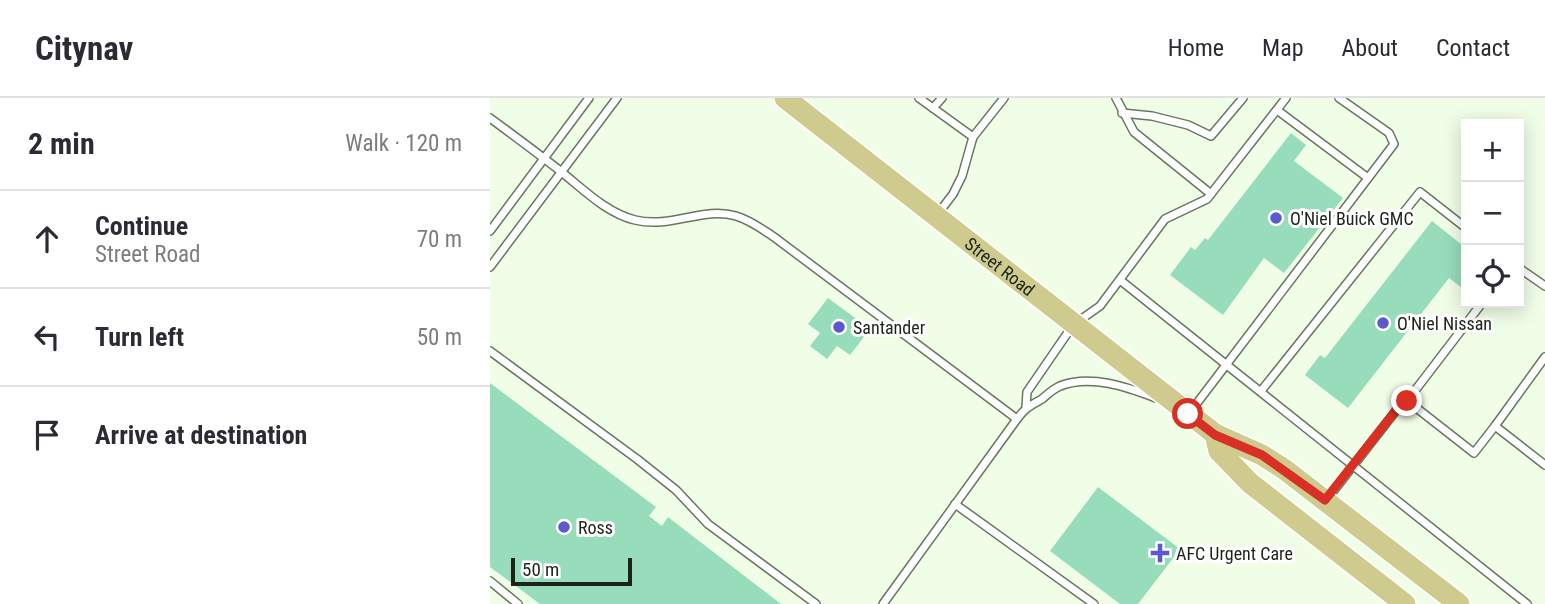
<!DOCTYPE html>
<html lang="en">
<head>
<meta charset="utf-8">
<style>
  body { margin:0; font-family:"Roboto Condensed",sans-serif; background:#f7f7f7; color:#2b2b33 }
  .controls { position:absolute; right:21px; top:21px; display:grid; overflow:hidden; border-radius:0px; box-shadow:0 4px 18px #0003 }
  .controls button { width:63px; height:63px; display:grid; place-items:center; padding:0; border:0; border-bottom:2px solid #e1e1e2; background:#fff; color:#2b2b33; font:35px sans-serif }
  .scale { position:absolute; left:21px; bottom:18px; width:121px; box-sizing:border-box; padding-left:7px; border:4px solid #1c2319; border-top:0; font-size:19px; line-height:24px; white-space:nowrap; color:#1c2319; -webkit-text-stroke:5px #fff; paint-order:stroke }
  .stop { position:absolute; width:21px; height:21px; margin:-16px; border:5px solid #d93025; border-radius:50%; background:#fff }
  .stop.end { background:#d93025; border-color:#fff; box-shadow:0 2px 7px #0008 }
  .list { margin:0; padding:0; list-style:none }
  h2 { display:flex; justify-content:space-between; align-items:center; height:91px; margin:0; padding:0 28px; font-size:30px }
  h2 small { font-size:23px; font-weight:400; color:#7c7c81 }
  .list li { display:grid; grid-template-columns:46px 1fr auto; gap:21px; align-items:center; box-sizing:border-box; height:98px; padding:0 28px; border-top:2px solid #e1e1e2 }
  .list b { display:block; font-size:26px; white-space:nowrap }
  .list p { margin:0; font-size:23px; white-space:nowrap; color:#7c7c81 }
  .list em { font-size:23px; font-style:normal; color:#7c7c81 }
  .icon { flex:none; width:38px; height:38px; fill:none; stroke:currentColor; stroke-width:2; stroke-linecap:round; stroke-linejoin:round }
  .map { position:relative; flex:none; width:1055px; height:506px; overflow:hidden }
  header { display:flex; align-items:center; gap:42px; box-sizing:border-box; height:98px; padding:0 35px; background:#fff; border-bottom:2px solid #e1e1e2 }
  header strong { font-size:33px }
  nav { display:flex; gap:38px; margin-inline-start:auto; font-size:24px }
  main { display:flex }
  aside { flex:1; background:#fff }
  .map>svg:first-child { display:block }
</style>
</head>
<body>
<header>
<strong>Citynav</strong>
<nav><a>Home</a><a>Map</a><a>About</a><a>Contact</a></nav>
</header>
<main>
<aside>
<h2>2 min<small>Walk · 120 m</small></h2>
<ul class="list">
<li><svg class="icon" aria-label="ahead" viewBox="0 0 24 24"><path d="M12 20V5M6 11l6-6 6 6"/></svg><div><b>Continue</b><p>Street Road</p></div><em>70 m</em></li>
<li><svg class="icon" aria-label="left" viewBox="0 0 24 24"><path d="M17 20v-9H6M10 6l-5 5 5 5"/></svg><div><b>Turn left</b></div><em>50 m</em></li>
<li><svg class="icon" aria-label="arrive" viewBox="0 0 24 24"><path d="M6 21V4h12l-3 4 3 4H6"/></svg><div><b>Arrive at destination</b></div></li>
</ul>
</aside>
<div class="map">
<svg width="1055" height="506" viewBox="0 0 1055 506">
  <rect width="100%" height="100%" fill="#f0fee8"/>
  <g fill="#97dcbb">
    <path d="M801,35L816,47L804,63L853,100L794,175L774,160L733,217L680,177L701,149L705,152L715,140L718,142Z"/>
    <path d="M942,123L976,150V193L959,180L858,310L815,277L830,257L835,260Z"/>
    <path d="M338,200L380,231L360,257L347,248L337,261L320,248L330,235L318,226Z"/>
    <path d="M0,285L166,409L159,418L172,428L178,419L291,506H50L0,469Z"/>
    <path d="M608,389L690,451L648,506H630L560,453Z"/>
  </g>
  <g fill="none" stroke-linecap="round" stroke-linejoin="round">
    <g stroke="#67775e" stroke-width="10">
      <g id="lane">
        <path d="M429,0L483,39L472,78L463,96L447,117"/>
        <path d="M626,0L644,34L721,96"/>
        <path d="M443,10L452,0"/>
        <path d="M787,12L878,80"/>
        <path d="M632,15L662,18L698,27L721,38L753,0"/>
        <path d="M0,20C23,37 46,54 69,72C92,90 116,115 145,122C182,131 213,108 246,118C260,122 272,131 284,139L527,321L393,506"/>
        <path d="M483,39L514,0"/>
        <path d="M0,133L99,0"/>
        <path d="M0,169L127,0"/>
        <path d="M1029,170L1055,188"/>
        <path d="M630,182L1037,506"/>
        <path d="M0,253L147,361L186,392L218,426L326,506"/>
        <path d="M771,293L930,94L976,130"/>
        <path d="M917,303L992,205"/>
        <path d="M536,309L537,294L583,227L610,208L675,121L717,101L796,0"/>
        <path d="M701,313L904,46L899,35L849,0"/>
        <path d="M527,321C536,309 540,308 552,301C558,296 563,291 570,288C601,276 637,289 666,300"/>
        <path d="M1005,328L1055,259"/>
        <path d="M838,400L915,301L984,355L1005,328L1055,367"/>
        <path d="M465,406L604,506"/>
        <path d="M0,483L28,506"/>
      </g>
    </g>
    <g stroke="#fff" stroke-width="24">
      <g id="primary">
        <path id="s1" d="M295,0L725,336L772,357L794,371L969,506"/>
        <path d="M725,336L729,353L760,385L915,506"/>
      </g>
    </g>
    <use href="#lane" stroke="#fff" stroke-width="7"/>
    <use href="#primary" stroke="#cfcb8e" stroke-width="21"/>
  </g>
  <g fill="none" stroke-linecap="round" stroke-linejoin="round">
    <path stroke="#d93025" stroke-width="9" d="M698,316L725,337L772,357L835,402L915,301L917,303"/>
  </g>
  <g fill="#5b58d0" stroke="#fff" stroke-width="2.5">
    <circle cx="786" cy="120" r="7"/>
    <circle cx="893" cy="225" r="7"/>
    <circle cx="349" cy="229" r="7"/>
    <circle cx="74" cy="429" r="7"/>
    <path d="M666.5 444.5h7v7h7v7h-7v7h-7v-7h-7v-7h7z"/>
  </g>
  <g text-anchor="middle" dominant-baseline="central" stroke-width="6" stroke-linejoin="round" paint-order="stroke">
    <g font-size="18" fill="#1c2319" stroke="#fff" text-anchor="start">
      <text x="800" y="120">O'Niel Buick GMC</text>
      <text x="907" y="225">O'Niel Nissan</text>
      <text x="363" y="229">Santander</text>
      <text x="88" y="429">Ross</text>
      <text x="686" y="455">AFC Urgent Care</text>
    </g>
    <g font-size="18" fill="#1c2319" stroke="#fff">
      <text stroke="none"><textPath href="#s1" startOffset="273">Street Road</textPath></text>
    </g>
  </g>
</svg>
<div class="controls">
<button>+</button>
<button>−</button>
<button><svg class="icon" aria-label="locate" viewBox="0 0 24 24"><circle cx="12" cy="12" r="6"/><path d="M12 2v4M12 18v4M2 12h4M18 12h4"/></svg></button>
</div>
<div class="scale">50 m</div>
<div class="stop" style="left:698px;top:316px"></div>
<div class="stop end" style="left:917px;top:303px"></div>
</div>
</main>
</body>
</html>
